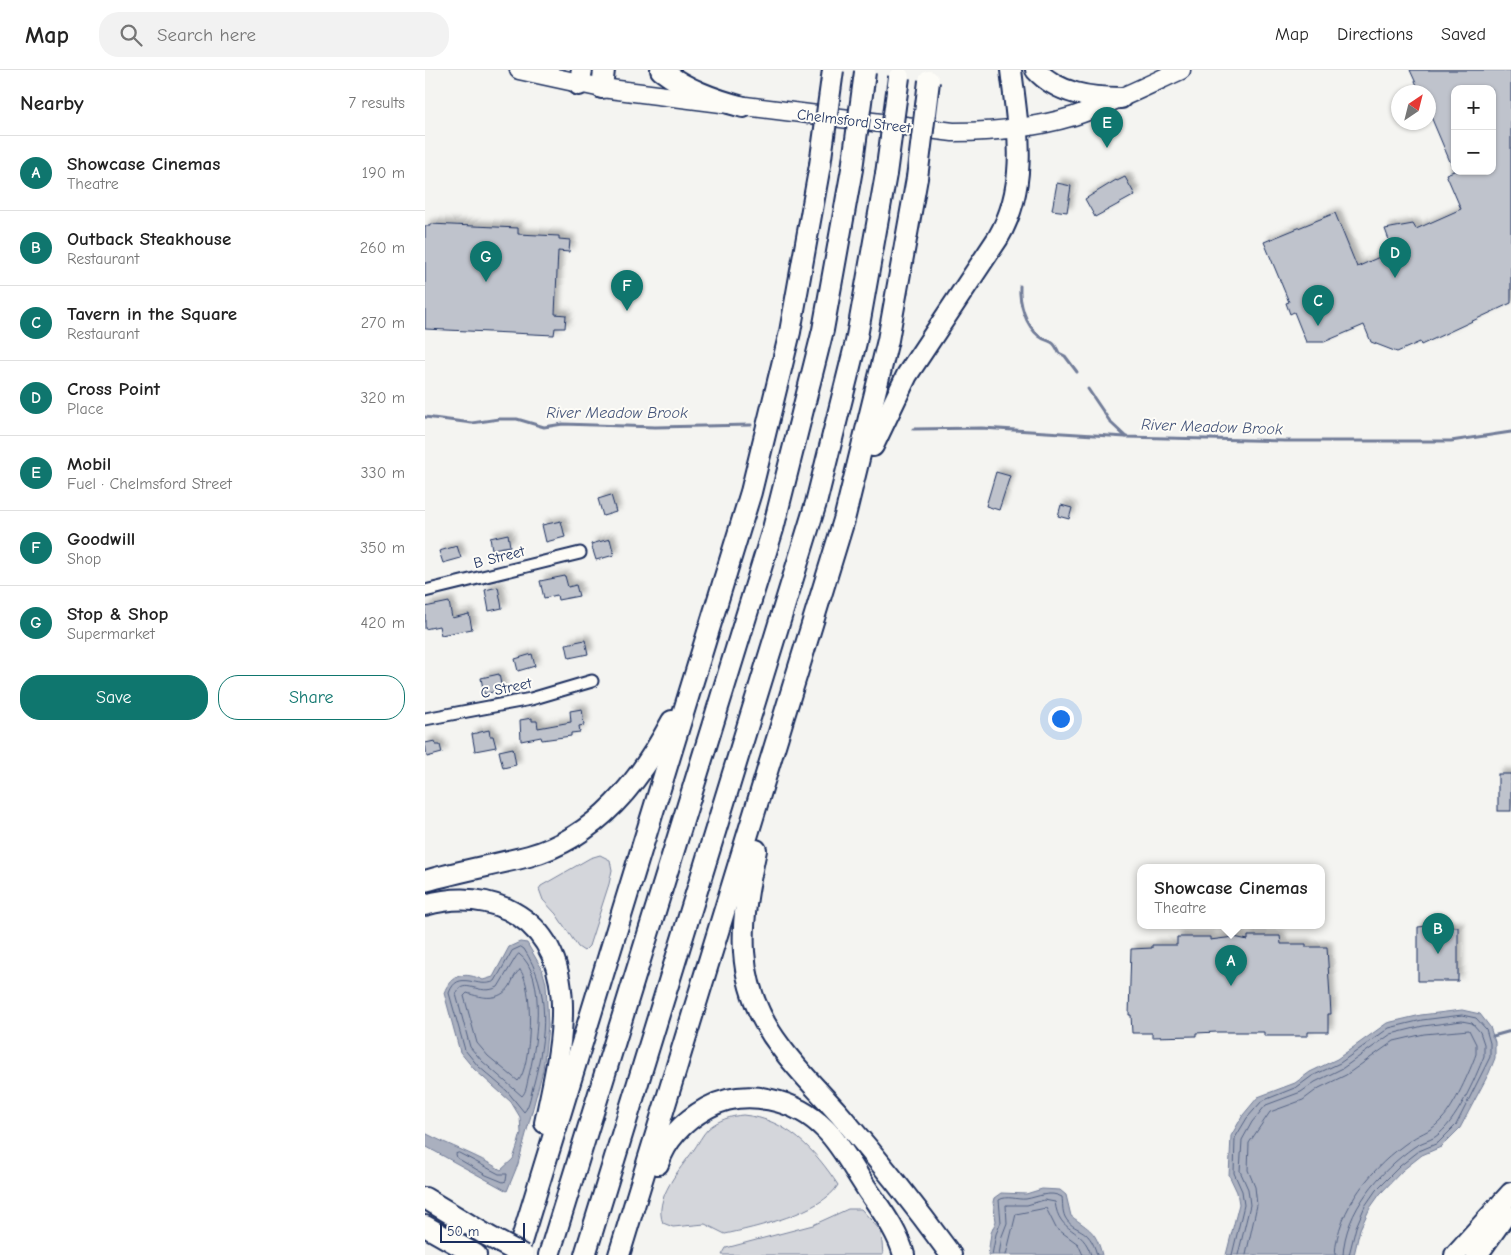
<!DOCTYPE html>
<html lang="en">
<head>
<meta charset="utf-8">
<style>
  body { margin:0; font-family:"Comic Neue",sans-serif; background:#f2f2f2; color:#222 }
  .controls { position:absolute; right:15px; top:15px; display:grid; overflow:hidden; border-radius:10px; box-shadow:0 1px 4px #0004 }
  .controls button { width:45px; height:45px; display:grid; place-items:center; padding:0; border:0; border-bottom:1px solid #e0e0e0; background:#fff; color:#222; font:25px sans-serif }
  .compass { position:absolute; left:966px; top:15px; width:45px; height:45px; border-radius:50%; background:#fff; box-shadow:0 1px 4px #0004; rotate:35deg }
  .scale { position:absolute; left:15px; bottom:12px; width:85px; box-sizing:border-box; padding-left:5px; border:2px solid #1b2f5e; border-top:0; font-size:14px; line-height:18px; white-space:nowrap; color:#1b2f5e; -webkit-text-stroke:4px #fdfcf7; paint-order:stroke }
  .you { position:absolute; left:635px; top:648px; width:18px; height:18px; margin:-12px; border:4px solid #fff; border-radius:50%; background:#1a73e8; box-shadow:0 0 0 8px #1a73e833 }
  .badge { display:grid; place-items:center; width:32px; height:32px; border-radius:50%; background:#0f766e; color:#fff; font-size:16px; font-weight:700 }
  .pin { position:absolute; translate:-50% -41px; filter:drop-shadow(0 1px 2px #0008) }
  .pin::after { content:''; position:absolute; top:26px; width:18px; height:15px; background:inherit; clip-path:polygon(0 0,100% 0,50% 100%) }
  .popup { position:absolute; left:712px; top:794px; width:188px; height:65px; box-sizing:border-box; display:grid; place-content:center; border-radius:10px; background:#fff; filter:drop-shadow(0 1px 4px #0005); font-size:16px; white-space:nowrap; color:#767676 }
  .popup b { font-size:19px; color:#222 }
  .popup::after { content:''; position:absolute; left:50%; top:100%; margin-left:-10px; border:10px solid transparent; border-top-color:#fff }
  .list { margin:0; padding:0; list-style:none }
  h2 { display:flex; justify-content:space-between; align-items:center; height:65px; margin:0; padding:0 20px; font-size:21px }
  h2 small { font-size:16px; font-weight:400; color:#767676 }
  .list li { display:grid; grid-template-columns:32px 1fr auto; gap:15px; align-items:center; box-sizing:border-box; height:75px; padding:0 20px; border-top:1px solid #e0e0e0 }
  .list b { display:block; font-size:19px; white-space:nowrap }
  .list p { margin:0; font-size:16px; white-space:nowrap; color:#767676 }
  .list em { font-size:16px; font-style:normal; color:#767676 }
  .actions { display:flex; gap:10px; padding:15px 20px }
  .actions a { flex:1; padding:11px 0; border:1px solid #0f766e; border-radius:20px; text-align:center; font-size:18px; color:#0f766e }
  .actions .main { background:#0f766e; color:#fff }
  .icon { flex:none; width:28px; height:28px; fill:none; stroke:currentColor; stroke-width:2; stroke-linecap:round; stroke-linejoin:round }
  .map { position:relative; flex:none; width:1086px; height:1185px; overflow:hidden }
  header { display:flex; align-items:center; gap:30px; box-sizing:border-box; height:70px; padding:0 25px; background:#fff; border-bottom:1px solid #e0e0e0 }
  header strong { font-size:24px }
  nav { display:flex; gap:28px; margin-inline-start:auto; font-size:18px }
  .search { width:350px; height:45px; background:#f2f2f2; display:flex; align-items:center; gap:12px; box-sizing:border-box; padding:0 18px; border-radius:20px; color:#767676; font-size:19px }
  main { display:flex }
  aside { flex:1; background:#fff }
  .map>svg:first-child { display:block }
</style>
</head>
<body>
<header>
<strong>Map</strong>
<div class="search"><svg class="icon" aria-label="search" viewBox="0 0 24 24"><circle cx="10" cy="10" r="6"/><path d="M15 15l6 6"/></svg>Search here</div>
<nav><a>Map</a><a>Directions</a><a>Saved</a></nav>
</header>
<main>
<aside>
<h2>Nearby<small>7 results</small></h2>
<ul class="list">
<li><span class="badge">A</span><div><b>Showcase Cinemas</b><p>Theatre</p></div><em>190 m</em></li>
<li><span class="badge">B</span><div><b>Outback Steakhouse</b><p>Restaurant</p></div><em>260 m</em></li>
<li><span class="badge">C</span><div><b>Tavern in the Square</b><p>Restaurant</p></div><em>270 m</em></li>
<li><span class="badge">D</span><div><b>Cross Point</b><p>Place</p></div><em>320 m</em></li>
<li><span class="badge">E</span><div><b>Mobil</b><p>Fuel · Chelmsford Street</p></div><em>330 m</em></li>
<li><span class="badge">F</span><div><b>Goodwill</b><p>Shop</p></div><em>350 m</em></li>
<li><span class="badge">G</span><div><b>Stop &amp; Shop</b><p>Supermarket</p></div><em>420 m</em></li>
</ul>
<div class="actions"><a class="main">Save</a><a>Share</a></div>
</aside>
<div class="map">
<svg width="1086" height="1185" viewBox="0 0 1086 1185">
  <defs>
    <filter id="shadow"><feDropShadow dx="4.5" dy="-4.5" stdDeviation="2.5" flood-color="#0004"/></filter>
  </defs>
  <rect width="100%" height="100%" fill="#f4f4f1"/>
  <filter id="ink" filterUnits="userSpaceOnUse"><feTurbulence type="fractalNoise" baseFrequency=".02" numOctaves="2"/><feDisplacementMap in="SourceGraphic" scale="10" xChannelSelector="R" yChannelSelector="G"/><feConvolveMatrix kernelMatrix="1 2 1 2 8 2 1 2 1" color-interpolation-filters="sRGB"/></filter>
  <g filter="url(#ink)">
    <g fill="#d4d6db" stroke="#78829c">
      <path d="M175,785L185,790L187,800L184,814L164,876L159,881L153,877L131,844L118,830L114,819L116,816L165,788Z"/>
      <path d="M318,1045C362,1049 390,1080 413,1115C398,1142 329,1158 300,1164L280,1154L248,1157L238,1153C228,1129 255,1099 268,1081C273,1074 277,1065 283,1059C293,1050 306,1046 318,1045Z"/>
      <path d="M423,1139H436L456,1161L458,1185H297L301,1178L388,1155Z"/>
    </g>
    <g fill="#aab0bf" stroke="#717c98">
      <path d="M95,872L102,873L117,899L121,913L123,956L118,1000L93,1094L82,1121L0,1076V1063C25,1076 52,1085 76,1100L88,1089L93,1074L96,1063L95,1047L86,1032L49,999L35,982L19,923C26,903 41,902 58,910L68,907L84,877Z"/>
      <path d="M1037,940L1055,944L1065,957L1070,972V988L1064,1003L1035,1058L1016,1077L997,1085L978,1100L955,1124L945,1138L935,1159L929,1185H801L814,1134L812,1122L804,1105L806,1066L818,1045L833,1027L870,1013L885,1002L912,989L962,953L996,945Z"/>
      <path d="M617,1119L635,1120L641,1125L646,1146C665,1160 671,1161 677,1185H563L566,1163L571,1151L568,1132L569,1128L576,1123L601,1124Z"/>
    </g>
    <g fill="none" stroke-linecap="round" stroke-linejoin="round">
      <g stroke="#546385" stroke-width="1">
        <path d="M96,877L99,879C126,920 121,967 109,1013C106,1022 105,1036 99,1042L82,1021L53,996L40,980L24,923C33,898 53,920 70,911L87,881Z"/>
        <path d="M94,884C123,905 111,979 103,1009C102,1015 101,1022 97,1026L57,991L45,977L31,924C39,906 54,927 73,917L91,887Z"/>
        <path d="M95,900C109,914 107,997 93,1011L63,986L52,973L39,926L42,923C57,928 74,932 85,916C88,910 90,903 95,900Z"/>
        <path d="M34,1083L74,1104H82L81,1111L78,1112L61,1105L32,1088L31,1084Z"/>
        <path d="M567,1185L571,1164L576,1152L574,1130C582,1125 592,1130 601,1129C613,1127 625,1120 637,1127C638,1134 637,1140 640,1147C649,1164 664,1154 672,1185"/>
        <path d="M574,1185L577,1166L582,1153L581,1135H602L619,1130L630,1132C634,1165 658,1156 666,1185"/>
        <path d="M581,1185L591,1144L621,1138L631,1158L653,1174L658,1185"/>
        <path d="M807,1185L819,1135L817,1121L809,1103L810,1068L822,1048L837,1031L872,1017L887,1006L915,993L964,958L997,950L1037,945L1051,948L1061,959L1065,973V987L1031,1055L1013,1073L994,1081L975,1096L951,1120L940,1136L931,1157L924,1185"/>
        <path d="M813,1185L825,1135L823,1119L815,1101L817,1070L827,1052L841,1035L876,1022L890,1012L918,998L966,964L998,956L1037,951L1047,953L1055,962L1059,974V986C1050,1009 1031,1053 1010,1067C1004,1071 996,1072 989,1077C955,1101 920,1141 918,1185"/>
        <path d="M821,1185L832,1135L830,1117L823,1100L824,1073L845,1042L878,1030L894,1018L921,1005L969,971L999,964L1044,960L1051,974V984C1045,1001 1029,1037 1017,1049C1007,1061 998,1062 986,1070C949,1095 912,1138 910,1185"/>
      </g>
      <g stroke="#717c98" stroke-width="3">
        <path d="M595,216C594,232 600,255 614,266C624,274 627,267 634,283L640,286L652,302"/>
        <path d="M663,319L686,353L701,367"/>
        <path d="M0,347L47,353L74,349H92L119,357L138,354L230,357L326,355"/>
        <path d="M488,359L557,358L701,367L860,371H1026L1086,362"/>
        <path d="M1068,966L1086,961"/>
      </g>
    </g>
    <g fill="#bfc3cc" stroke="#1b2f5e" fill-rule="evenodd" filter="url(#shadow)">
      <path d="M985,0H1086V233L996,275L995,272L972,282L946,272L939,255L899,272H881L869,242L865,244L861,233L864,232L839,172L910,143L932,197L968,181L960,159L988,154L991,159L1036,139L1021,104L1029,101L1004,42V22H995ZM1030,19H1067V101H1030Z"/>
      <path d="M700,107L710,125L670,147L660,129L691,110L692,111Z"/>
      <path d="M632,113L646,116L642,142L627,140Z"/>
      <path d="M5,154L93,158V164L134,166V169L145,170L144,182L133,181L130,244L141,245L140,258H130L129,265L0,259V156H5Z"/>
      <path d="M571,402L585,406L574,440L561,436Z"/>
      <path d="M186,425L191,442L178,446L173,429Z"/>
      <path d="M636,435L647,438L644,449L633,446Z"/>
      <path d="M136,451L140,467L121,472L117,455Z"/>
      <path d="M83,464L85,476L67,479L65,468Z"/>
      <path d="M185,469L189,485L171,490L166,474Z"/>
      <path d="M32,476L36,488L18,493L14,481Z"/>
      <path d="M140,506L143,517L151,515L154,526L133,530L132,525L119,528L115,511Z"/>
      <path d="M73,517L77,538L64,541L60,520Z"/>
      <path d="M24,532L27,548L44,544L47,559L16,565L14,556L0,559V537Z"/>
      <path d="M160,570L163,584L144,588L141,574Z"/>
      <path d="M107,584L110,596L93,601L90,589Z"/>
      <path d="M74,604L77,620L59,624L56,608Z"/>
      <path d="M157,639L159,655L154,656L155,662L146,663V666L117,670L116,667L96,671L95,650L107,648V651H112L113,658L146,652L145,641Z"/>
      <path d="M64,660L65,666H68L71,677L50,681L47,664Z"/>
      <path d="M10,671L11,675H15L17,683L2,687L0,673Z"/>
      <path d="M88,678L91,695L78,698L74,681Z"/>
      <rect x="1073" y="704" width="13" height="37"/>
      <path d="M1003,856L1033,857V911H993V857Z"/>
      <path d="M823,866H855L856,874H881V877H902L906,944H903V962H883V966H839V962H792L771,963V966L727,967V963H707L706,945H704L706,879L727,878V875H752V867H785V870L809,867L823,870Z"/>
    </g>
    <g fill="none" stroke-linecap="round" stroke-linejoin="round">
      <g stroke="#1b2f5e" stroke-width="15">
        <g id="street">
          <path d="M0,521L155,483"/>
          <path d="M0,649L106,629L167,611"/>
        </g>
      </g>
      <g stroke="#1b2f5e" stroke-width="21">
        <path id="primary" d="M94,0L177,18L528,62C569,62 610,58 649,46C686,34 721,16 756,0"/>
      </g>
      <g stroke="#1b2f5e" stroke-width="24">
        <g id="highway">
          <path d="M236,0C261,19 288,29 318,37"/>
          <path d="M611,0C633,24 665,28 696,28"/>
          <path d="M154,15L157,0"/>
          <path d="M177,18L179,0"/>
          <path d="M448,376L482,305L573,168C604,115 593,58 586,0"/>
          <path d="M331,780C315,853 307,913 355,976C373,1001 395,1022 415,1045C454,1090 491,1137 526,1185"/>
          <path d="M0,811C34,801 69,795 104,786C172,767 215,711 247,651"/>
          <path d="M0,835C28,827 55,827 82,839C164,878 134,985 120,1053"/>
          <path d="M233,1094C241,1069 259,1051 282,1038C320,1017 371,1029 401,1060C417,1076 429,1100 442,1119C456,1140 472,1160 479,1185"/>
          <path d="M0,1128L63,1166"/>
          <path d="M0,1156L51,1185"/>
          <path d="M92,1185L326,422L365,262L395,95"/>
          <path d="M124,1185L348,459L398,260L427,99"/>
          <path d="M160,1185L391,433L431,272L461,104"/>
          <path d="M194,1185L419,450L463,270L492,108"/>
          <path d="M1030,1185L1086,1123"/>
          <path d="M1052,1185L1081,1144"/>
        </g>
      </g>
      <use href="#street" stroke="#fdfcf7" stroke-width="11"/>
      <use href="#primary" stroke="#fdfcf7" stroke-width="18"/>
      <use href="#highway" stroke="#fdfcf7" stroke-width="20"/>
      <g stroke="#1b2f5e" stroke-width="24" stroke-linecap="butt">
        <g id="highway-bridge">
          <path d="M395,95L408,0"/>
          <path d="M427,99L440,2"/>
          <path d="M461,104L474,7"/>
          <path d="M492,108L504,11"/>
          <path d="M63,1166L98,1185"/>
        </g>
      </g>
      <use href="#highway-bridge" stroke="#fdfcf7" stroke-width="20"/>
    </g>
  </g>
  <g text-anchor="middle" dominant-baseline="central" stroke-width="4" stroke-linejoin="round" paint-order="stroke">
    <g font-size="15" fill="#1b2f5e" stroke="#fdfcf7">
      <text transform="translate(429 51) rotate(7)">Chelmsford Street</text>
      <text transform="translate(74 487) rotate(-14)">B Street</text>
      <text transform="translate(81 618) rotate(-12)">C Street</text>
    </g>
    <g font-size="16" font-style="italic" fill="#46567b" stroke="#fdfcf7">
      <text x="192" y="343">River Meadow Brook</text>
      <text transform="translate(787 357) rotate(2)">River Meadow Brook</text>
    </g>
  </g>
</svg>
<div class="controls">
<button>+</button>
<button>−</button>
</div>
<svg class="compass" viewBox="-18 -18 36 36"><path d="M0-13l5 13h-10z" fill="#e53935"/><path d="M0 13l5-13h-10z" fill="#767676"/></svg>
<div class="scale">50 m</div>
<div class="you"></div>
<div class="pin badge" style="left:806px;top:916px">A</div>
<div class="popup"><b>Showcase Cinemas</b>Theatre</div>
<div class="pin badge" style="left:1013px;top:884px">B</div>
<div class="pin badge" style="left:893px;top:256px">C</div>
<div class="pin badge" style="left:970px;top:208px">D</div>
<div class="pin badge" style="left:682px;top:78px">E</div>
<div class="pin badge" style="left:202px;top:241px">F</div>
<div class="pin badge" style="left:61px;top:212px">G</div>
</div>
</main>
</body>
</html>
